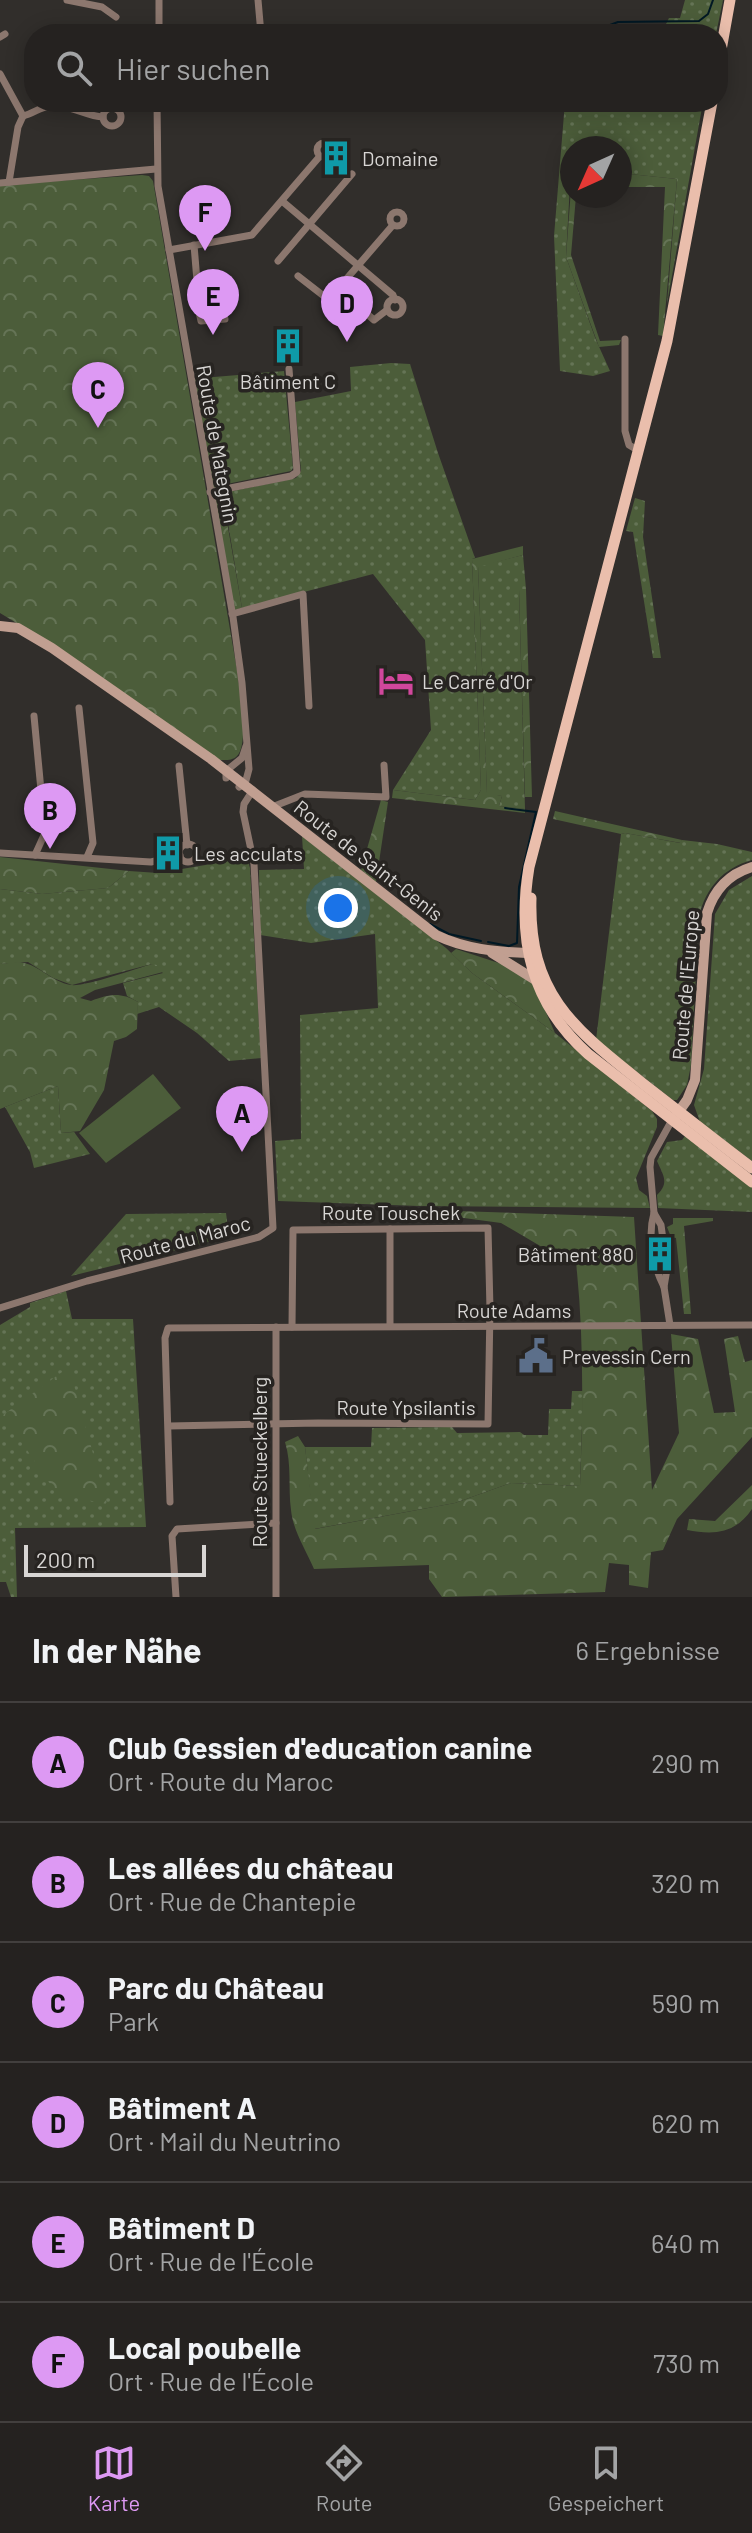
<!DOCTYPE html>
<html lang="de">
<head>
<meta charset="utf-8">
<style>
  body { margin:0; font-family:Barlow,sans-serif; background:#312f2d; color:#f1f3f6 }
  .compass { position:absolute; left:560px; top:136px; width:72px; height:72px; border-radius:50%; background:#252220; box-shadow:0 4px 20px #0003; rotate:225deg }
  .scale { position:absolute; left:24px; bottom:20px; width:182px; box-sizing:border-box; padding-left:8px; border:4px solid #d8d6d4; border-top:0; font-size:22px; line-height:28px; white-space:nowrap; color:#d8d6d4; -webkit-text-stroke:6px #272421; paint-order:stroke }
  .you { position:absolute; left:338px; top:908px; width:28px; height:28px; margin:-20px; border:6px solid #fff; border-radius:50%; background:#1a73e8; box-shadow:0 0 0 12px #1a73e833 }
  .badge { display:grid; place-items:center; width:52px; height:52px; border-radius:50%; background:#dd99f3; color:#111; font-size:26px; font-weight:700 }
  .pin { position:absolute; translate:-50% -66px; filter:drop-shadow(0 2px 4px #0008) }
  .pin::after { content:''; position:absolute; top:42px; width:28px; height:24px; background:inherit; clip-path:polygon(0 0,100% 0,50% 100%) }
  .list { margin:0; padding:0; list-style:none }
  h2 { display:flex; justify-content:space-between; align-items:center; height:104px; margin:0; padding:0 32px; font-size:34px }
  h2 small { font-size:26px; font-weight:400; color:#a3a4a5 }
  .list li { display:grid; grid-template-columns:52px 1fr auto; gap:24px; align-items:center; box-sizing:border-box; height:120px; padding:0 32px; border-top:2px solid #423f3e }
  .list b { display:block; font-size:30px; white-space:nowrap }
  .list p { margin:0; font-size:26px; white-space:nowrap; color:#a3a4a5 }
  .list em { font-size:26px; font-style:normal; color:#a3a4a5 }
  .icon { flex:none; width:44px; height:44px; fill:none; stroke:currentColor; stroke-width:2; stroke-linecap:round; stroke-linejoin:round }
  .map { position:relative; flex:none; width:752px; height:1597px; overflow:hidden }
  .search { position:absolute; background:#252220; box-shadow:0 4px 20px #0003; left:24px; right:24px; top:24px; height:88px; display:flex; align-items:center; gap:20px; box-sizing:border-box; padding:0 28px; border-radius:32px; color:#a3a4a5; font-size:30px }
  .sheet { height:824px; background:#252220 }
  nav { display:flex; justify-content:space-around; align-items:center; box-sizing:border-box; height:112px; border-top:2px solid #423f3e; background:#252220; font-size:22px; color:#a3a4a5 }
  nav a { display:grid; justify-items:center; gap:4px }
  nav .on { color:#dd99f3 }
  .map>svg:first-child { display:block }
</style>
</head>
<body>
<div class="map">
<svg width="752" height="1597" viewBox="0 0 752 1597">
  <defs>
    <pattern id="grass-dots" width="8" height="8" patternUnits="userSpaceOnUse" patternTransform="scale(2)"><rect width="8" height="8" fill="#4c5d3a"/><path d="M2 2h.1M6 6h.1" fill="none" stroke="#657456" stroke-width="1.8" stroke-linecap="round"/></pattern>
    <pattern id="forest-crowns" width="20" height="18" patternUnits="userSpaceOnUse" patternTransform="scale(2)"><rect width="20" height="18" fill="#4c5d3a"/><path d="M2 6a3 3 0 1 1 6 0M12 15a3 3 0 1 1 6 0" fill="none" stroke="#657456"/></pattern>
  </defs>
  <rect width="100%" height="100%" fill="#312e2b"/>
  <g fill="url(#grass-dots)">
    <path d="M685,0H723L716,34H596L621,24H666L669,18H680Z"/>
    <path d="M565,102H703L667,304L677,179L620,173V148H572L566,257L596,340L610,371L593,376L560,371L554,236Z"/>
    <path d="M391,363L410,364L438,453L475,558L472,559L481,790L475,800L393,790L431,730L425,640L373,574L242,608L223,493L296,478L301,471L295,402L351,391L350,367Z"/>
    <path d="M284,371L293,468L291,471L222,485L202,378Z"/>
    <path d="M635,498L645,501L643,537L661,658H653L633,532L626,531Z"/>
    <path d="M523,555L526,589L519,590L525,809L499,806L502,796L487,794L478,566Z"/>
    <path d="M625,833L680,843L682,840L717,844L752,852V860C723,868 706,888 699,916L691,1065L687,1085L677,1100H673L596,1040L621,834Z"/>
    <path d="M302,836L446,948L472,973L555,1033L652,1111L657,1119V1127L636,1178L639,1190L647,1196L650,1208L419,1206L278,1201L275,1141L301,1139L300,1015L378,1008L375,934L311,943L260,935L259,870L304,869Z"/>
    <path d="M247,858L250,868L261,1058L229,1061L197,1033L159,1007L137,1014L138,1002L127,996L123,983L163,973L152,964L72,985L53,978L28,962L0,964V889L42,894L108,888L129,871L158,873Z"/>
    <path d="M752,876V1161L700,1122L694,1105L704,1069L715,914L729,890Z"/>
    <path d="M58,1086L61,1133L74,1132L90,1154L34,1168L30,1152L5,1107Z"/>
    <path d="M685,1136L752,1185V1212L658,1208L657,1195C670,1183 663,1175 657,1161L667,1142L682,1140Z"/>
    <path d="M226,1213L229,1237L71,1276L126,1214Z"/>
    <path d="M66,1291L72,1319H133L146,1527L15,1528L17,1597H11L6,1582H0V1325L30,1307V1303Z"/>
    <path d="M572,1391H583L580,1486L511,1483L455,1503L314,1529L305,1447H371L372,1428L452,1427L457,1433L520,1432L524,1435H548L549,1409H571Z"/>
  </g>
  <g fill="url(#forest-crowns)">
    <path d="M620,173L677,179L663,336L658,335L665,187H620Z"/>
    <path d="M142,175L149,176L153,181L238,676C240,694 249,744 237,756C232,761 225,760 218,760L46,641L0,613V185Z"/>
    <path d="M572,175V196H576L571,255L600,341L621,340L619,345L599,347L566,257Z"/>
    <path d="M202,378L242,608L234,610L195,379Z"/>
    <path d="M523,546V555L478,567L487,793L502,796L499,806L525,809V813L392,798L393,790L475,800L481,790L472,559Z"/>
    <path d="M519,589H526L532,797H525Z"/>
    <path d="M381,800L388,802L376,882L361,870Z"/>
    <path d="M555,811L682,840L681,843L625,833L621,834L553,819Z"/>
    <path d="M0,857L129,871L108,888L42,894L0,889Z"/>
    <path d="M456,949L511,967L534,985L555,1033L472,973L451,953Z"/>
    <path d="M18,962C38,963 51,982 71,985C85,987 135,969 152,964L162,966L164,969L163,972L95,990L80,998L91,1001C110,994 120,992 138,1002L137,1029L126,1037L114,1041L104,1090L80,1131L61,1133L58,1086L0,1109V964Z"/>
    <path d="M397,1209L634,1217L652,1490L679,1433L671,1334L698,1339L714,1413L735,1412L724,1339L738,1336L745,1362L752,1360V1437L677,1519L663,1550L651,1552L648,1588L629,1585V1565L609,1563L605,1592L442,1597L429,1579V1565L314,1569C306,1550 293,1531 291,1510C288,1487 292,1465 285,1442L298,1436L305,1447L315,1529L455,1503L511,1483L580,1486C583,1411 584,1337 576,1262L547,1250L501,1223Z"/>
    <path d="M673,1218H713V1221L684,1226L691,1314H684L676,1238L671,1237L667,1227L673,1224Z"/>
    <path d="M69,1367L107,1504L57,1494L3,1415Z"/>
    <path d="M752,1485V1509C735,1534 714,1535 687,1530L689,1519L715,1521Z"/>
  </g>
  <path fill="#4c5d3a" d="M153,1074L181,1108L106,1163L79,1133Z"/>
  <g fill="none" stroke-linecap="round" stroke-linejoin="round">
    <g stroke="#001824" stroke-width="2">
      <path d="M586,34L618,22L699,21L708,14L713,0"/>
      <path d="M430,924L449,934L481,941"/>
      <path d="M488,942L509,946L517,943L519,887L536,812L505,808"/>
    </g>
    <g stroke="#8c776e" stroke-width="7">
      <path d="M67,0L102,7L116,17"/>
      <path d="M258,0L261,34"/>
      <path d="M159,34V0"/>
      <path d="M0,37L5,34"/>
      <path d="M0,74L23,116L18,127L9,182"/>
      <path d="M157,102L158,186L233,617L242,683L249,769L245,784L239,787"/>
      <circle cx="112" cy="117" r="9"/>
      <path d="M23,116C32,114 41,107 49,106C68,103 85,116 103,117"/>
      <circle cx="324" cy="150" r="7"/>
      <path d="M0,183L156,169"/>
      <path d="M282,201L393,295L395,300"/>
      <circle cx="397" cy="219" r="7"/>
      <path d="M194,245L199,305"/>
      <path d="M169,250L252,235L320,156"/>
      <path d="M278,261L352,174"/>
      <path d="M298,276L325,297"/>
      <circle cx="332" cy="297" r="7"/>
      <path d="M336,291L393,225"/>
      <circle cx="395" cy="307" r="8"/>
      <path d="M199,312L201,321L225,319"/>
      <path d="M366,313L374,320L387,310"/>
      <path d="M625,339V431L629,445L639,451"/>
      <path d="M210,492L291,476L297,472L289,369"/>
      <path d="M232,614L303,594L309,706"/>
      <path d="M79,708L93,843L87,857"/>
      <path d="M34,716L45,833L35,855"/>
      <path d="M179,766L187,845"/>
      <path d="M226,778V771L242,758L246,746"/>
      <path d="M272,807L305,794L386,797L384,765"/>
      <circle cx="188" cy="853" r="9"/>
      <path d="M0,853L151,862L180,855"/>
      <path d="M654,1213C647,1238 653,1265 664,1287"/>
      <path d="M0,1308L87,1281L259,1237L273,1228L254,864L243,812L244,804L253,790"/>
      <path d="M670,1325L664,1287L667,1269L661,1225L654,1213L650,1167L651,1158L672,1120"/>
      <path d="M390,1326V1229"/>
      <path d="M276,1327V1597"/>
      <path d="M169,1426L318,1423L488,1424L490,1309L488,1228L293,1230L292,1327"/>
      <path d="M170,1502L165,1338L168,1328L752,1325"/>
      <path d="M176,1597L172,1536L177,1529L276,1523"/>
    </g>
    <g stroke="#c19f91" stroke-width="10">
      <path d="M0,626L18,628L52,648L211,759L436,935C465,949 496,952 527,953"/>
      <path d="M492,953L537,981"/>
      <path d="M675,1117L687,1100L695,1080L707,913C714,890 729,874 752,867"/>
    </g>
    <g stroke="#eabeac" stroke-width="11">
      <path d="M718,67L730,0"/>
      <path d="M712,102L667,341L529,867C517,940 531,1003 588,1054L752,1182"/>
      <path d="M531,898C528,996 576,1030 646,1086C681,1113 716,1141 752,1168"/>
    </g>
  </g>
  <defs>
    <g id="building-bare" transform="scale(2.76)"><path d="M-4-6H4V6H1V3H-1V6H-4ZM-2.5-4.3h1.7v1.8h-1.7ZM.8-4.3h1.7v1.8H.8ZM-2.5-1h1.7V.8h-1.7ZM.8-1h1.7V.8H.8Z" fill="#0f9aa8" stroke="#272421" stroke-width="2.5" paint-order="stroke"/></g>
    <g id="hotel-bare" transform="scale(2.76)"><path d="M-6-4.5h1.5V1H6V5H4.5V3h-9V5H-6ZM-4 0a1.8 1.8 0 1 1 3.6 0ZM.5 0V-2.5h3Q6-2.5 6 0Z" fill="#d1479c" stroke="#272421" stroke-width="2.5" paint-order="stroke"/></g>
    <g id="civic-bare" transform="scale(2.76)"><path d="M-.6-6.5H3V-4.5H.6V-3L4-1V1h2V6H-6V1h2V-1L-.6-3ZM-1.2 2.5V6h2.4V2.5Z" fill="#5c6f8a" stroke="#272421" stroke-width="2.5" paint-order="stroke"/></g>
  </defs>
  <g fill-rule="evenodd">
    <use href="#building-bare" x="336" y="158"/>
    <use href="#building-bare" x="288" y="346"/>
    <use href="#hotel-bare" x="396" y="681"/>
    <use href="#building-bare" x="168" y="853"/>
    <use href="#building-bare" x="660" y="1254"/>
    <use href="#civic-bare" x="536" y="1356"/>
  </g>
  <g text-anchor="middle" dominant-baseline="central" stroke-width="7" stroke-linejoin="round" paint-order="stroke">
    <g font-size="20" fill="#d8d6d4" stroke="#272421" text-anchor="start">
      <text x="362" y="158">Domaine</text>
      <text x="288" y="381" text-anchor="middle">Bâtiment C</text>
      <text x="422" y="681">Le Carré d'Or</text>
      <text x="194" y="853">Les acculats</text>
      <text x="634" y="1254" text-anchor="end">Bâtiment 880</text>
      <text x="562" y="1356">Prevessin Cern</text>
    </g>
    <g font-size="20" fill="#d8d6d4" stroke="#272421">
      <text transform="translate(218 444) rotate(80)">Route de Mategnin</text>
      <text transform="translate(369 860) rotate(38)">Route de Saint-Genis</text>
      <text transform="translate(685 985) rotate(-85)">Route de l'Europe</text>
      <text x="391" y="1212">Route Touschek</text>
      <text transform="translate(185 1239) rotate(-15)">Route du Maroc</text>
      <text x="514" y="1310">Route Adams</text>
      <text x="406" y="1407">Route Ypsilantis</text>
      <text transform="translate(259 1462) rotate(-90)">Route Stueckelberg</text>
    </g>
  </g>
</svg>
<svg class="compass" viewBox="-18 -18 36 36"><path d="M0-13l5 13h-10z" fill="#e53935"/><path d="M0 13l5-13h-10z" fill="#a3a4a5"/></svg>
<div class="scale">200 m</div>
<div class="you"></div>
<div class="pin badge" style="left:242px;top:1152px">A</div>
<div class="pin badge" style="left:50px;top:849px">B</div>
<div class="pin badge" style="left:98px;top:428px">C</div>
<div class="pin badge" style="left:347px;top:342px">D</div>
<div class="pin badge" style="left:213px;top:335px">E</div>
<div class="pin badge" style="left:205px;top:251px">F</div>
<div class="search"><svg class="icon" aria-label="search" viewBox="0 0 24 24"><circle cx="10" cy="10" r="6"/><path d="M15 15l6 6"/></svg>Hier suchen</div>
</div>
<section class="sheet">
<h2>In der Nähe<small>6 Ergebnisse</small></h2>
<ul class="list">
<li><span class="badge">A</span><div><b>Club Gessien d'education canine</b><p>Ort · Route du Maroc</p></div><em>290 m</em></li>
<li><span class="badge">B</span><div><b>Les allées du château</b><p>Ort · Rue de Chantepie</p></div><em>320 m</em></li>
<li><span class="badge">C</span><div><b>Parc du Château</b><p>Park</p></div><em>590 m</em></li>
<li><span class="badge">D</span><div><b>Bâtiment A</b><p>Ort · Mail du Neutrino</p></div><em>620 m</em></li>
<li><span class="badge">E</span><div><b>Bâtiment D</b><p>Ort · Rue de l'École</p></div><em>640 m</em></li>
<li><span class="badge">F</span><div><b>Local poubelle</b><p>Ort · Rue de l'École</p></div><em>730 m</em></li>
</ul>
</section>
<nav>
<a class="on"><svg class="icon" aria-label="map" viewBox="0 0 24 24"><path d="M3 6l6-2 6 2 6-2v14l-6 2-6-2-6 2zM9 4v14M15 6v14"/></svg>Karte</a>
<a><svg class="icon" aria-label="directions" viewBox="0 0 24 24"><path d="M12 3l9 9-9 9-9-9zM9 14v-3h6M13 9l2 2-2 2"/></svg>Route</a>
<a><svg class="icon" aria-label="saved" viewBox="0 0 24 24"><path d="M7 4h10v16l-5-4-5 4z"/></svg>Gespeichert</a>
</nav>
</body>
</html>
